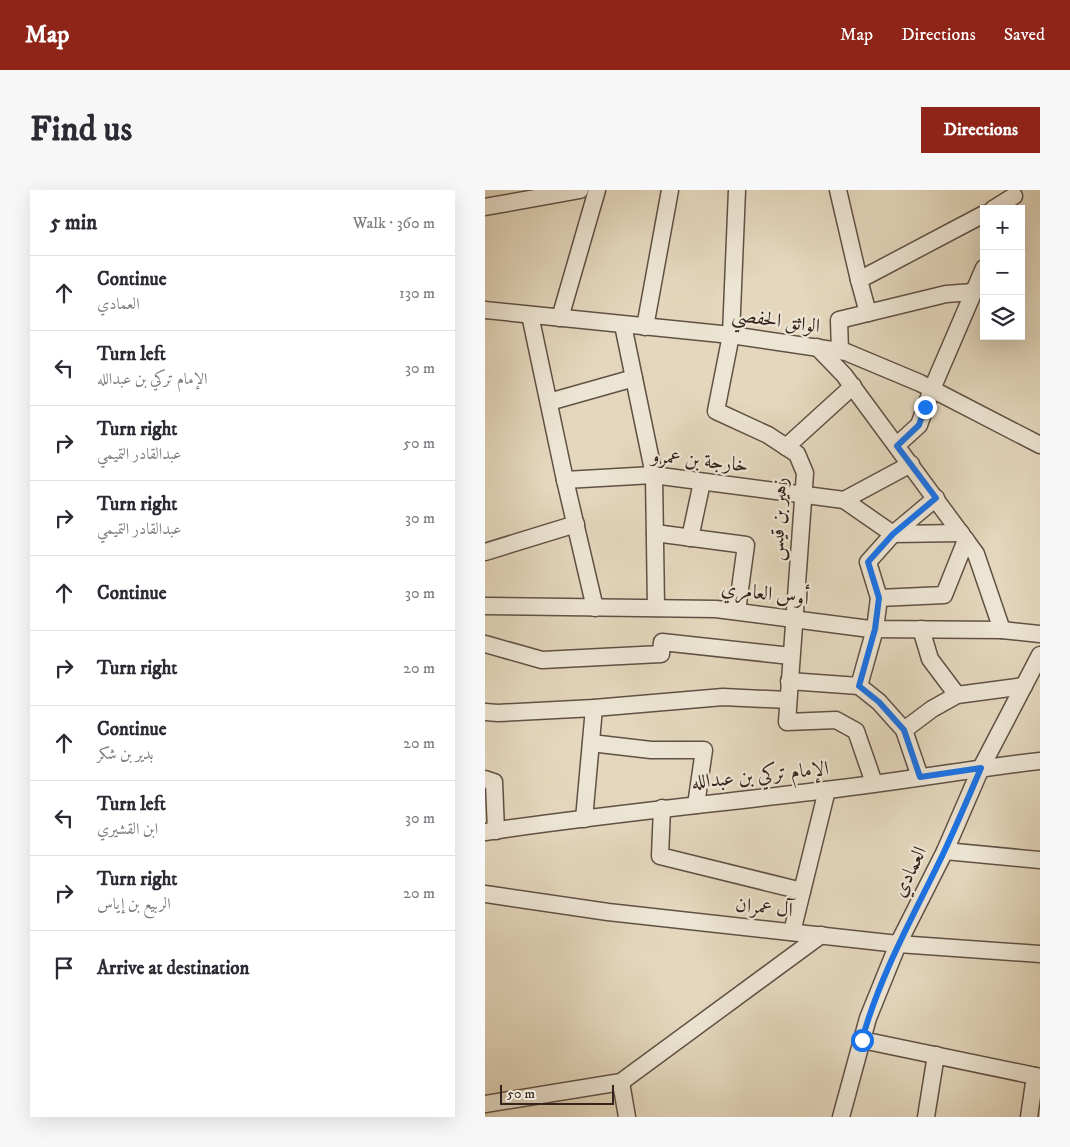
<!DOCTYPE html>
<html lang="en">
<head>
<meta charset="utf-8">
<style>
  body { margin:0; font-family:"IM FELL DW Pica",Amiri,serif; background:#f7f7f7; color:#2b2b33 }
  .controls { position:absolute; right:15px; top:15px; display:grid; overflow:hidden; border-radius:0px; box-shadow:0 5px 20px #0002 }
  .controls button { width:45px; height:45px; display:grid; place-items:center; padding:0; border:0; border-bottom:1px solid #e1e1e2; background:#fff; color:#2b2b33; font:25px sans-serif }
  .scale { position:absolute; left:15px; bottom:12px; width:114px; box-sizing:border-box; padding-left:5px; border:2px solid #34241d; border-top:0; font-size:14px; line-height:18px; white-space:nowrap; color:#34241d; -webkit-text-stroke:4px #ede5d4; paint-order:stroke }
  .stop { position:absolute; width:15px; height:15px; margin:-11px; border:4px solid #1a73e8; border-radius:50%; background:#fff }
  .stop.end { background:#1a73e8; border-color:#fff; box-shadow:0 1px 5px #0008 }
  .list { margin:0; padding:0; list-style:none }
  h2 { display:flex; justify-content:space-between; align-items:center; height:65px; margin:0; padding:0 20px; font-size:21px }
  h2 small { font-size:16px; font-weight:400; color:#7c7c81 }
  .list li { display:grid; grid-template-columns:32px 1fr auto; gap:15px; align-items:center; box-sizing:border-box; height:75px; padding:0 20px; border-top:1px solid #e1e1e2 }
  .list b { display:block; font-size:19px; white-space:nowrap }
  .list p { margin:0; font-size:16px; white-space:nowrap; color:#7c7c81 }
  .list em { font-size:16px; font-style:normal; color:#7c7c81 }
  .icon { flex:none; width:28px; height:28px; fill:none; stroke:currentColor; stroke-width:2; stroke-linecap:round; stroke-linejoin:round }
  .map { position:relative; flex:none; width:555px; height:927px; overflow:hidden; border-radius:0px }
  header { display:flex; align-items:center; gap:30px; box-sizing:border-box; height:70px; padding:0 25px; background:#8f2418; color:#fff }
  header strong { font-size:24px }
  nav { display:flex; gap:28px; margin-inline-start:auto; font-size:18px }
  .intro { display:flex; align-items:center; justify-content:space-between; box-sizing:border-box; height:120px; padding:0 30px }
  h1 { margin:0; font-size:35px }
  .button { padding:12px 22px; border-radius:0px; background:#8f2418; color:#fff; font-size:18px; font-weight:700 }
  main { display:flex; gap:30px; padding:0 30px }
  aside { flex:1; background:#fff; border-radius:0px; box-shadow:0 5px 20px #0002 }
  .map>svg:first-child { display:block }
</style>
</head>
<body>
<header>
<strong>Map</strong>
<nav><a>Map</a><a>Directions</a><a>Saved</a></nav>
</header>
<div class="intro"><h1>Find us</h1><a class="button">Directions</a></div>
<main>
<aside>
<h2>5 min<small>Walk · 360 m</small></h2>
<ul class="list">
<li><svg class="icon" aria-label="ahead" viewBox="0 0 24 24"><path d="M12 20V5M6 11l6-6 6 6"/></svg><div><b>Continue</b><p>العمادي</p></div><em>130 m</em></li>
<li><svg class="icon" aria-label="left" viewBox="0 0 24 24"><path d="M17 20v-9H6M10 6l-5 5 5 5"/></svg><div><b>Turn left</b><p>الإمام تركي بن عبدالله</p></div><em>30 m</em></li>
<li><svg class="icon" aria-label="right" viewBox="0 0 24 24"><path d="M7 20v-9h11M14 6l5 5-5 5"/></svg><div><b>Turn right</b><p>عبدالقادر التميمي</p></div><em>50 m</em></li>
<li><svg class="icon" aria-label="right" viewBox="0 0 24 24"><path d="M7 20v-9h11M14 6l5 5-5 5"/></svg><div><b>Turn right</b><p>عبدالقادر التميمي</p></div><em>30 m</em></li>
<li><svg class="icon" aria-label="ahead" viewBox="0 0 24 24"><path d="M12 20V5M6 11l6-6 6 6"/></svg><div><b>Continue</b></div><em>30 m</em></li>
<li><svg class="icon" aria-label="right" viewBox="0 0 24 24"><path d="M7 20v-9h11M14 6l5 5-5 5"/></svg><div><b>Turn right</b></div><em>20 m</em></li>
<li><svg class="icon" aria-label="ahead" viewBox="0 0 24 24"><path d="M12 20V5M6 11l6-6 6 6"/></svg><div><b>Continue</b><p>بدير بن شكر</p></div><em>20 m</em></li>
<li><svg class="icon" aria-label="left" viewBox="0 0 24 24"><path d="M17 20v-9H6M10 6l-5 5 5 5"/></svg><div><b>Turn left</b><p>ابن القشيري</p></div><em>30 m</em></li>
<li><svg class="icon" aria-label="right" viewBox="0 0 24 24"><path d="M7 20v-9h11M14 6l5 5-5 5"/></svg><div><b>Turn right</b><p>الربيع بن إياس</p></div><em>20 m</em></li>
<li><svg class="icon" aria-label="arrive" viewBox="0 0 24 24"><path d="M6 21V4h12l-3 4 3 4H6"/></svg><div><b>Arrive at destination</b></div></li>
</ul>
</aside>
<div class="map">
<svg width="555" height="927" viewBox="0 0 555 927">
  <rect width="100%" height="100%" fill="#e4d7bd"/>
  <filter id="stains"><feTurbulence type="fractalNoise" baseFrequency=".004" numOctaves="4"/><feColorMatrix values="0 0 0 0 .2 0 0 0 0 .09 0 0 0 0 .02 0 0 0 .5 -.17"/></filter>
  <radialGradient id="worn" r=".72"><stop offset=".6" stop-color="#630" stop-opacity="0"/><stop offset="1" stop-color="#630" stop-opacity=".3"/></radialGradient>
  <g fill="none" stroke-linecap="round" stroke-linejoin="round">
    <g stroke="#605145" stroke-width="19">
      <g id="minor">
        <path d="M252,0L246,145L231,221L283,245L312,264L320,283L302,532L351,530L371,541L389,593"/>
        <path d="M353,0L374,90L383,123"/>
        <path d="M0,17L95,0"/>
        <path d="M508,19L529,6"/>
        <path d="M374,90L499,24"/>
        <path d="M0,120L246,145L361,162L435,193L555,255"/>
        <path d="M45,125L80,290L110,418"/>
        <path d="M75,128L112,0"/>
        <path d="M138,135L169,285L171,418"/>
        <path d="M160,137L185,0"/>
        <path d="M332,157L359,185L491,364L517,440"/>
        <path d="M355,161L354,130L461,104L488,102"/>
        <path d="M64,212L149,188"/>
        <path d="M412,255L434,235L447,199L499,78"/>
        <path d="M301,257L368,196"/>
        <path d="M80,290L168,285L359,310L426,274"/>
        <path d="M359,310L408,344L476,343"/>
        <path d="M170,343L261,355L252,421"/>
        <path d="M205,348L217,292"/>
        <path d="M0,362L91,334"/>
        <path d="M394,408L459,405L481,350"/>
        <path d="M0,416L231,419L385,439L517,440L555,444"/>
        <path d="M436,439L445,469L472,505"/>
        <path d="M0,454L57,470L176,464L177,452L306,466"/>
        <path d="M304,491L374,496"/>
        <path d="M0,522L13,523L109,518L238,507L303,510"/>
        <path d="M419,540L447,519L472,505L539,496"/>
        <path d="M106,553L166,560H219L211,615"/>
        <path d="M435,587L419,540L394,512L374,496L390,439L394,408L383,372L408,344L451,308"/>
        <path d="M0,589L9,592L11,641"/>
        <path d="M177,618L175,666L317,701"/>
        <path d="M99,629L109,518"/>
        <path d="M0,642C113,625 228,614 341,600C413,592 484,579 555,571"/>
        <path d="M460,661L555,670"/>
        <path d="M0,704L123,722L413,754L555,764"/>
        <path d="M307,742L342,600"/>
        <path d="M377,850L555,887"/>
        <path d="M136,892L142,927"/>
        <path d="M0,914L136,892L336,745"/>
        <path d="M356,927L383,828L413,754L460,661L496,578L555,465"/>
        <path d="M441,927L451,865"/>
        <path d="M544,927L550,886"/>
      </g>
    </g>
    <use href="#minor" stroke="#ede5d4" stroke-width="16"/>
  </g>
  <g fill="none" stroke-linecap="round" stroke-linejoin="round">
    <path stroke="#1a73e8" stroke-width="6" d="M377,850C395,784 430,723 459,662C472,634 484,606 496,578L435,587L419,540L394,512L374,496L390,439L394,408L383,372L408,344L451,308L412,256L434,235L440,217"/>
  </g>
  <g text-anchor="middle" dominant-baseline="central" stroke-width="4.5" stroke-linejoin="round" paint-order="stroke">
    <g font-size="20" fill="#34241d" stroke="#ede5d4">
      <text transform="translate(291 131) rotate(8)">الواثق الحفصي</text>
      <text transform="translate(215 271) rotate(6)">خارجة بن عمرو</text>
      <text transform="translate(294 329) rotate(-87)">زهير بن قيس</text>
      <text transform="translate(280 404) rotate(7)">أوس العامري</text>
      <text transform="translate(275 586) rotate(-6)">الإمام تركي بن عبدالله</text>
      <text transform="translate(425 682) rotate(-64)">العمادي</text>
      <text transform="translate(279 718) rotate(6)">آل عمران</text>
    </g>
  </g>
  <rect width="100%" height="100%" filter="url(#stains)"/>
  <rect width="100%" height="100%" fill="url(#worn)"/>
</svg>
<div class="controls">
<button>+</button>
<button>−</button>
<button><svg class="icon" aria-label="layers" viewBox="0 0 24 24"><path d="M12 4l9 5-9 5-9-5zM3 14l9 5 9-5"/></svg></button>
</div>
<div class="scale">50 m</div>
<div class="stop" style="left:377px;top:850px"></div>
<div class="stop end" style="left:440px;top:217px"></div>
</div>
</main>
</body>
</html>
